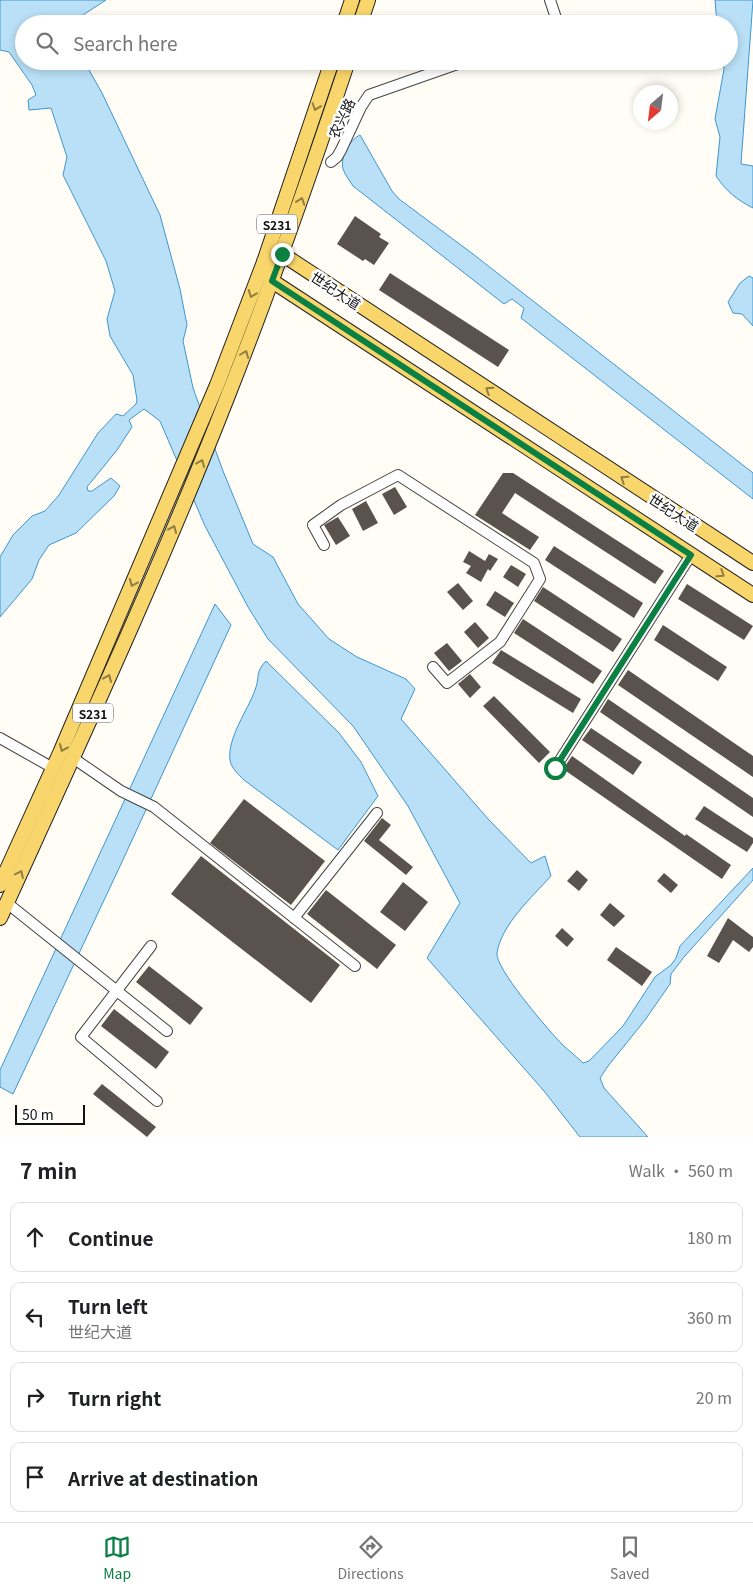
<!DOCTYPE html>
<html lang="en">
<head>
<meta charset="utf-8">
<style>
  body { margin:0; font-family:Georgia,"Noto Sans SC",serif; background:#f2f2f2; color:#202124 }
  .compass { position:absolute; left:633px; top:85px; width:45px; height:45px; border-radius:50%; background:#fff; box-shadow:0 2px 8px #0003; rotate:208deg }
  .scale { position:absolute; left:15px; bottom:12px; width:70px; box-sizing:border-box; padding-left:5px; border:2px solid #111; border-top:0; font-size:14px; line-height:18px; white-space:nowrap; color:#111; -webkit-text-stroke:4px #fff; paint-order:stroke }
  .stop { position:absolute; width:15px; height:15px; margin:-11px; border:4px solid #0b8043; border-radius:50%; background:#fff }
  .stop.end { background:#0b8043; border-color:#fff; box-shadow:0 1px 5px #0008 }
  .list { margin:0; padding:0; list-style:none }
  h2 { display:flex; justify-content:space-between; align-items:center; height:65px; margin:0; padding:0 20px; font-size:21px }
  h2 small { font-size:16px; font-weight:400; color:#757577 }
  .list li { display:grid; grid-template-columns:32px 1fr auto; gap:15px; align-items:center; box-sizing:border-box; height:70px; margin:0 10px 10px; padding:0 10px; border:1px solid #e0e0e0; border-radius:10px }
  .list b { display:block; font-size:19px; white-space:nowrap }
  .list p { margin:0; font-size:16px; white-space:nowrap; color:#757577 }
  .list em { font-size:16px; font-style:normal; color:#757577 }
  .icon { flex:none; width:28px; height:28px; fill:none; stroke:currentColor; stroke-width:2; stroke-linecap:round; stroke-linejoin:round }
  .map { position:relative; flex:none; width:753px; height:1137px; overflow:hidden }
  .search { position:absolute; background:#fff; box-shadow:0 2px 8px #0003; left:15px; right:15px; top:15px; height:55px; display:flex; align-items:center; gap:12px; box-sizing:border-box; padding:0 18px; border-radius:28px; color:#757577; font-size:19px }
  .sheet { height:385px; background:#fff }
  nav { display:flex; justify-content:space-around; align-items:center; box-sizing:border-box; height:70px; border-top:1px solid #e0e0e0; background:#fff; font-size:14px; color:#757577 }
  nav a { display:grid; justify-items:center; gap:2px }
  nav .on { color:#0b8043 }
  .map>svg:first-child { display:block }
</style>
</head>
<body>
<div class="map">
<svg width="753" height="1137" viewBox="0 0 753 1137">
  <rect width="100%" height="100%" fill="#fffdf5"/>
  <g fill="#b9e0f7" stroke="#3f96cf">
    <path d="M0,0H106L83,15L81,24H24V61H84L102,93L160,215L180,289L187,325L183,341L193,388L223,471L253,544L273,557L298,604L329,639L357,657L406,679L415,689L401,719L489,820L531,863L545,856L551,876C532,897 501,925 497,953C495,968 546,1027 558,1040C565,1048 575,1055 583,1063L589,1061L623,1026L655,977L671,965L676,958L680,946L753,868V880L684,957L671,974L670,984L645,1020L608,1066L600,1078L604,1088L648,1137H580L544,1091L427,958L460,903L408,806L353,726L268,639L248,607L205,526L160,421L144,409L129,420L132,427L117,450L87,487L88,491H92L111,478L120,486L114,496L76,533L49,545L39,560L32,579L0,617V557L13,535L32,516L45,511L59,495L98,433L116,414L123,416L136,404L137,400L133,375L110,336L107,319L115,291L106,261L63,175L67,157L51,108L29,110L28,100L36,95L32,85L9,52L0,50Z"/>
    <path d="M715,0H753L741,164L753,166V208C737,200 726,191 716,176L720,137L715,119L724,69L723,61H729V24H717Z"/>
    <path d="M360,135L392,191L399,199L473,254L753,473V499L521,318L524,308L512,299L504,304L353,186C350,181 345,175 343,169C340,156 350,140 360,135Z"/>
    <path d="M749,276L753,278V326L742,314L733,313L728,302L740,283Z"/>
    <path d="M215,604L231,625L121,864L13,1094L0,1087V1070Z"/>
    <path d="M266,661L339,733L361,762L378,796L338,850L244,780C238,774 231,768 230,760C227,738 248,710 255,690C260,678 255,672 266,661Z"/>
  </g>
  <g fill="#5a524d">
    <path d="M355,216L381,234L379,237L389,243L374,265L365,259L363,261L337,244Z"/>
    <path d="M390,273L509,350L498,367L379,290Z"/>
    <path d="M503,473H513L664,571L655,584L515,493L502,513L539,537L530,550L475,515Z"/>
    <path d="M395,487L407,507L394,515L382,494Z"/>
    <path d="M366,501L378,523L363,531L352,509Z"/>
    <path d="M338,517L350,536L336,545L324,525Z"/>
    <path d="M554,546L643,603L634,618L545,560Z"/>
    <path d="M469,551L485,561L489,554L498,559L490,571L488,569L481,582L466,573L471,566L463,562Z"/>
    <path d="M511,565L526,574L518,587L503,577Z"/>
    <path d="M458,583L473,601L463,610L447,592Z"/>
    <path d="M687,584L753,626L744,640L678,599Z"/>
    <path d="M543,587L622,639L613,652L534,601Z"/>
    <path d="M495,591L514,603L505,617L486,605Z"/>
    <path d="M523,619L602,671L593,684L514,633Z"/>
    <path d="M475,622L489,638L478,648L464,632Z"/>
    <path d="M663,625L727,667L718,681L654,640Z"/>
    <path d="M447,643L462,661L449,671L434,653Z"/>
    <path d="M501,650L581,699L573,713L492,663Z"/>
    <path d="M628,670L753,756V777L618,685Z"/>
    <path d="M470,674L481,687L470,698L458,684Z"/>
    <path d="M494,696L550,752L539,763L483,706Z"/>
    <path d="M608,699L753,798V817L600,712Z"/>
    <path d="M591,728L642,762L633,775L582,740Z"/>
    <path d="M572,756L685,836L686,834L731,865L722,879L563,769Z"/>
    <path d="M244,799L325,861L291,905L210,843Z"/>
    <path d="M704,806L753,838V843L747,852L695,819Z"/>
    <path d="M382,818L391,825L379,840L413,867L406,875L364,841Z"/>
    <path d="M201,856L340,965L311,1003L171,894Z"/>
    <path d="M577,870L588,880L579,891L567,881Z"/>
    <path d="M664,873L678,885L671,893L657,881Z"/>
    <path d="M403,882L428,902L405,931L380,912Z"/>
    <path d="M326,890L396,945L377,969L307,914Z"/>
    <path d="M610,903L625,916L614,927L600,915Z"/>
    <path d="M728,918L753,937V947L749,952L733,940L719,963L707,956Z"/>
    <path d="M562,928L574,939L567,947L555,936Z"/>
    <path d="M616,947L652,972L642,986L607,960Z"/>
    <path d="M149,966L203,1008L190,1025L136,982Z"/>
    <path d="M114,1009L169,1052L156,1069L101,1026Z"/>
    <path d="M102,1084L156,1127L147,1137L93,1094Z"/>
  </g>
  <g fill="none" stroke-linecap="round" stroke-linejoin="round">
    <g stroke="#444" stroke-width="12">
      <g id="minor">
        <path d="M550,0L558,24"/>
        <path d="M331,162L337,157L341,150L361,107L369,95L466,61"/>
        <path d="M324,545L313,525L341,505L398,475L534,563L540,579L500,642L447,683L433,667"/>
        <path d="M0,738L53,768"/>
        <path d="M73,758L121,791L154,807L355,966"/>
        <path d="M555,768L691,555"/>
        <path d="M7,903L167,1031"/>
        <path d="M294,918L377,813"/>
        <path d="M151,946L81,1037L157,1101"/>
      </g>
    </g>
    <g stroke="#222" stroke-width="16">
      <g id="major">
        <path d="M344,24L352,0"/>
        <path d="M360,24L368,0"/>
        <path d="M753,563L282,254L264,262L272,281L753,595"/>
        <path d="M0,885L60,753L217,385L264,262L332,61"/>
        <path d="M0,918C78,746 158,574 227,398C271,287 310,175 348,61"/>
      </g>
    </g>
    <use href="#minor" stroke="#fff" stroke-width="10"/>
    <use href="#major" stroke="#f9d66b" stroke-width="14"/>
  </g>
  <defs><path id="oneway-chevron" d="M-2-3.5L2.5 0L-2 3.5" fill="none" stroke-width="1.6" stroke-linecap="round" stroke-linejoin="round" transform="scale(1.25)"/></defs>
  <g stroke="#917d42">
    <use href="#oneway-chevron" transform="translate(316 107) rotate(109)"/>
    <use href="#oneway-chevron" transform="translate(301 201) rotate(-71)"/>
    <use href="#oneway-chevron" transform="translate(252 294) rotate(111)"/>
    <use href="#oneway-chevron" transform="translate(245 354) rotate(-69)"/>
    <use href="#oneway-chevron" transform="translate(489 390) rotate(-147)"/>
    <use href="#oneway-chevron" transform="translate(201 463) rotate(-67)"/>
    <use href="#oneway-chevron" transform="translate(624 479) rotate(-147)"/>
    <use href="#oneway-chevron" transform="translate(173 529) rotate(-67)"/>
    <use href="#oneway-chevron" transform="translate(721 574) rotate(33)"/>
    <use href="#oneway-chevron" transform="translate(133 583) rotate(113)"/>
    <use href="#oneway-chevron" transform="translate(108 678) rotate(-67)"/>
    <use href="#oneway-chevron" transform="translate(63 748) rotate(113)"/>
    <use href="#oneway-chevron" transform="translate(20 874) rotate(-65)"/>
  </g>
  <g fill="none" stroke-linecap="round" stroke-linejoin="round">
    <path stroke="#0b8043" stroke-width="6" d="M282,254L272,281L691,555L555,768"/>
  </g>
  <g text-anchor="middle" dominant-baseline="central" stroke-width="5" stroke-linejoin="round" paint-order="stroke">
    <g fill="#fff" stroke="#585858" stroke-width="1">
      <rect x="257" y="214.5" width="40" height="19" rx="4"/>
      <rect x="73" y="703.5" width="40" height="19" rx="4"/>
    </g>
    <g font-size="12" font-weight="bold" fill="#111">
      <text x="277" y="224">S231</text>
      <text x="93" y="713">S231</text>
    </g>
    <g font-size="14" fill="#111" stroke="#fff">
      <text transform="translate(341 118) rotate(-64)">农兴路</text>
      <text transform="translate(336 290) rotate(33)">世纪大道</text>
      <text transform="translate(674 512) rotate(33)">世纪大道</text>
    </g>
  </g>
</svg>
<svg class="compass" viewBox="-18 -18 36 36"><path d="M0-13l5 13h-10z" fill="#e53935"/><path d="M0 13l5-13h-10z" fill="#757577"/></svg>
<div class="scale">50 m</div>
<div class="stop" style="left:555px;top:768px"></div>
<div class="stop end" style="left:282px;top:254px"></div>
<div class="search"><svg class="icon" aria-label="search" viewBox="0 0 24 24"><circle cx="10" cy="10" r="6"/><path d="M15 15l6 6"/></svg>Search here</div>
</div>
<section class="sheet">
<h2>7 min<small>Walk · 560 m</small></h2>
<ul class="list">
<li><svg class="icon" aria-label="ahead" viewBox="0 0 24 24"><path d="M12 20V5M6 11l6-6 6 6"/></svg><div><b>Continue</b></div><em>180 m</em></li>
<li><svg class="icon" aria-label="left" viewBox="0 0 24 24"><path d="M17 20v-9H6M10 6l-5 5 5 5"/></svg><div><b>Turn left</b><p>世纪大道</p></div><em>360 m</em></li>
<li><svg class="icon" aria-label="right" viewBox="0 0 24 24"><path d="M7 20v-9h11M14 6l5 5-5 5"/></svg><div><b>Turn right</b></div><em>20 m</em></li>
<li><svg class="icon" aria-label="arrive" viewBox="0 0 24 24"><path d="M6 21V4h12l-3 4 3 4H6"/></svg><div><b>Arrive at destination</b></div></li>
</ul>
</section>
<nav>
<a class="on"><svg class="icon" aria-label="map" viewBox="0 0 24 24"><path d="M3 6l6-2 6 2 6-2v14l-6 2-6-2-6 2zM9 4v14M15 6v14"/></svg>Map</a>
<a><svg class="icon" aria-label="directions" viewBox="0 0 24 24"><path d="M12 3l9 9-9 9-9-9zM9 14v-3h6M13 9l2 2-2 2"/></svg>Directions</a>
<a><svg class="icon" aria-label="saved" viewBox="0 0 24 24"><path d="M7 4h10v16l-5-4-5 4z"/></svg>Saved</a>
</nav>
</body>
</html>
